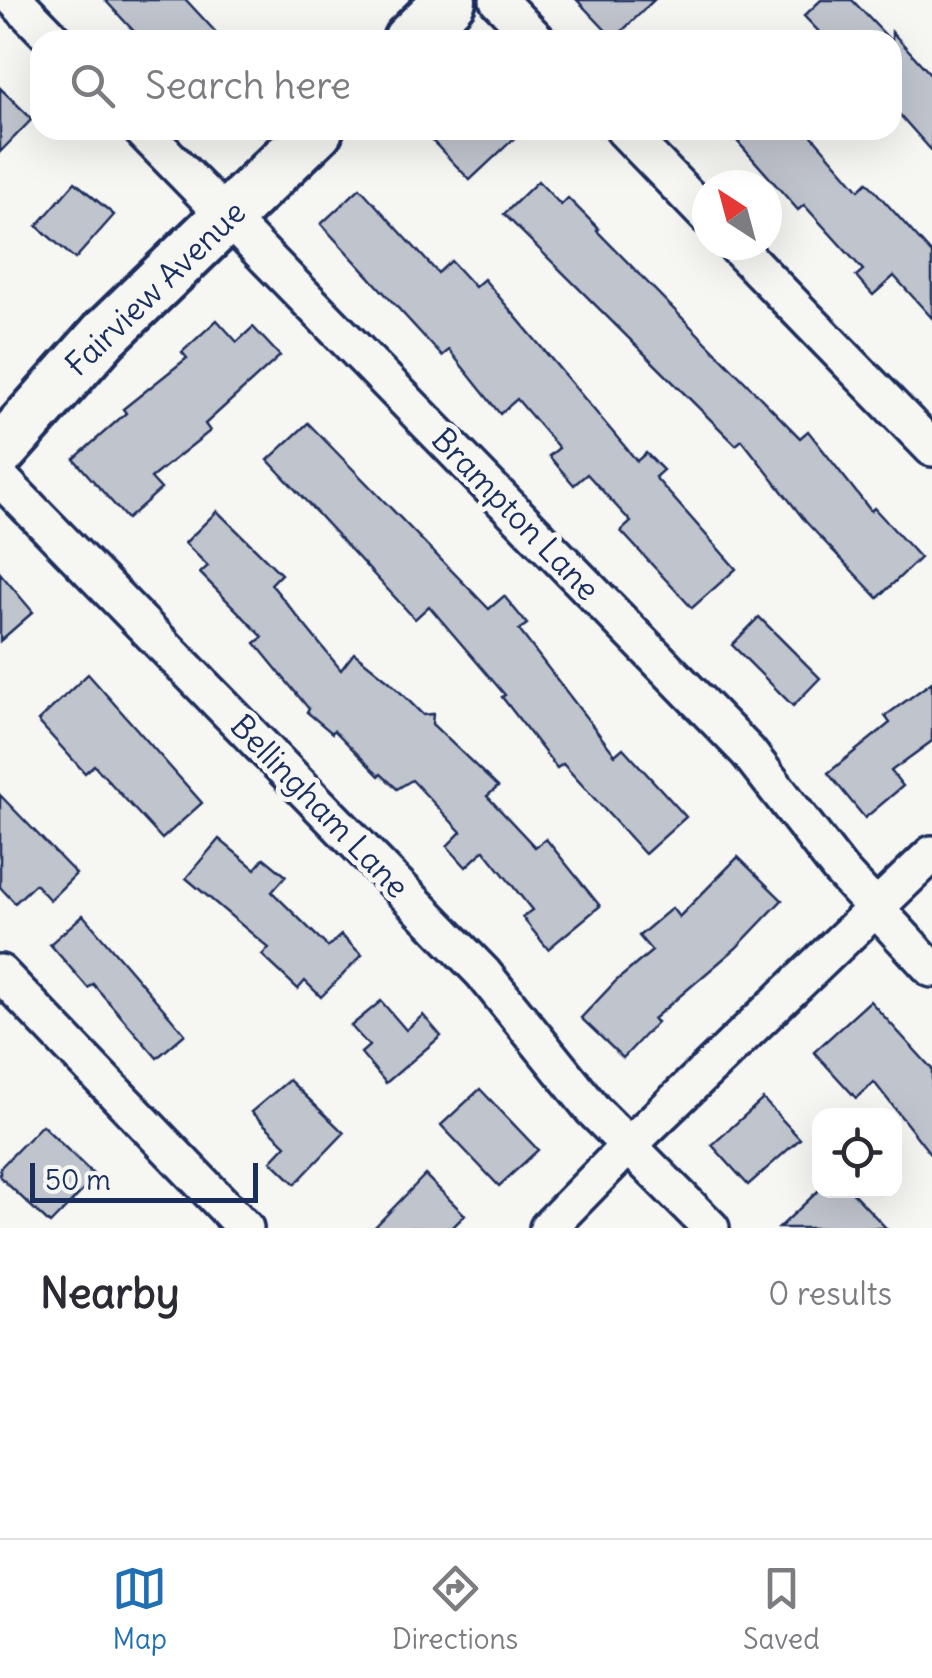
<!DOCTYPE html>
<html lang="en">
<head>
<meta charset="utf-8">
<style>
  body { margin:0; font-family:Delius,sans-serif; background:#f2f2f3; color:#2b2b33 }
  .controls { position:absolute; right:30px; bottom:30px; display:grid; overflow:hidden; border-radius:20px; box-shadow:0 10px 40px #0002 }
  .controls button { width:90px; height:90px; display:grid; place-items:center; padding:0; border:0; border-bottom:2px solid #e1e1e2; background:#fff; color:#2b2b33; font:50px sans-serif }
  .compass { position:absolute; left:692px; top:170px; width:90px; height:90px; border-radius:50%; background:#fff; box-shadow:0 10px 40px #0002; rotate:324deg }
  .scale { position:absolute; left:30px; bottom:25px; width:228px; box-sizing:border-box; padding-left:10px; border:5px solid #1b2f5e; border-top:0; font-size:28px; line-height:35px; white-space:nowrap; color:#1b2f5e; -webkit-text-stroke:8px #f6f6f2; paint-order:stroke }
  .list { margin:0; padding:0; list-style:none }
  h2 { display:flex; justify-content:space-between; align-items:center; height:130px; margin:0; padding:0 40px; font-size:42px }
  h2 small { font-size:32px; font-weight:400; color:#7c7c81 }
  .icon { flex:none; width:55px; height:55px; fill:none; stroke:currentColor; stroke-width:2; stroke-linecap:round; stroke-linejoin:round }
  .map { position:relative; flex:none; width:932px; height:1228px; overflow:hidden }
  .search { position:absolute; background:#fff; box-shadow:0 10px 40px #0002; left:30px; right:30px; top:30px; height:110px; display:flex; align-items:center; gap:25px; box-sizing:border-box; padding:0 35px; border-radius:30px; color:#7c7c81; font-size:38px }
  .sheet { height:310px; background:#fff }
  nav { display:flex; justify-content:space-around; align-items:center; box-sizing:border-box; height:140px; border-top:2px solid #e1e1e2; background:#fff; font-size:28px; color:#7c7c81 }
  nav a { display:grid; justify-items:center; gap:5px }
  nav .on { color:#1f6fb2 }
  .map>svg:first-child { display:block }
</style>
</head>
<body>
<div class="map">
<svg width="932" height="1228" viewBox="0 0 932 1228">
  <rect width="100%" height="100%" fill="#f6f6f2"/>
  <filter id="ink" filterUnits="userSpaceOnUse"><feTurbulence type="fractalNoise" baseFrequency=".01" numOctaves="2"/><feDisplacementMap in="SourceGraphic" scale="20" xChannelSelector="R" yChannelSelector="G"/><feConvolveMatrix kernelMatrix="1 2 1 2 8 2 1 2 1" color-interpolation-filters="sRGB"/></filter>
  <g filter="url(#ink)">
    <g fill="#c0c4cd" stroke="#1b2f5e" stroke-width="2.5">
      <path d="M105,0H186L223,40H142Z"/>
      <path d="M577,0H654L614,39Z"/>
      <path d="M821,0H852L890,40H827L804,16Z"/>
      <path d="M892,32L932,76V151L892,106Z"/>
      <path d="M0,88L32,119L0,152Z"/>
      <path d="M422,130H523L470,180Z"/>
      <path d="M752,130H807L859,190L867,182L932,254V318L894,276L873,295L856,276L863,270L804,205L798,210L738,142Z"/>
      <path d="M538,181L561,205L568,198L599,229L597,231L800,438L808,431L871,511L874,508L920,558L878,598L806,522L742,440L736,445L504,214Z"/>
      <path d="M75,182L114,215L75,259L37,226Z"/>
      <path d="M360,188L438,273L451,261L475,287L484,279L637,461L646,453L663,470L655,477L736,569L692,608L621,531L631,522L587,474L574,485L549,456L559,448L517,399L500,414L449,350L442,356L321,224Z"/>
      <path d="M217,320L237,342L253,327L280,356L205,424L210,431L151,478L161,489L127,519L74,459L126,413L123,409L187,358L182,352Z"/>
      <path d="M308,423L489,609L504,596L527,624L519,630L615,755L623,748L686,817L645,854L563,764L557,768L502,697L505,695L429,606L415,619L268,460Z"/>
      <path d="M217,511L281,574L271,584L341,670L354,653L390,682L423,715L433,714L432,724L498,787L487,796L535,847L546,839L600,906L548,949L522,917L532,910L484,850L466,867L447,846L461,832L412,780L397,789L381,774L379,776L334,730L332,733L307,712L309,709L255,643L263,637L200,573L208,566L185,543Z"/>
      <path d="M0,573L33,612L0,641Z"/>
      <path d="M759,617L820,678L793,706L732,645Z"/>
      <path d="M88,674L202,803L162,839L94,765L85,773L38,721Z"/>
      <path d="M932,682V741L891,771L903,786L865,818L828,773L890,723L885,716Z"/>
      <path d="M0,795L76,874L50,900L35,884L15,903L0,887Z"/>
      <path d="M219,839L255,869L264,858L286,876L272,892L328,947L341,935L362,955L321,997L305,981L298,989L262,955L269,948L186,878Z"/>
      <path d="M738,857L782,900L736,948L653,1019L657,1022L623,1058L581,1018L616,981L652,951L639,936L672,908L679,917Z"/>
      <path d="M83,915L185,1034L157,1058L93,984L88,988L50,944Z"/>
      <path d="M381,1001L406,1030L423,1015L441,1036L386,1083L361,1053L369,1046L351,1026Z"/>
      <path d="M870,1001L932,1069V1156L874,1082L856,1098L814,1052Z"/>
      <path d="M289,1080L344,1133L295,1184L271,1161L286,1145L251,1112Z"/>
      <path d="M480,1089L538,1150L499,1186L441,1125Z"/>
      <path d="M763,1099L800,1139L748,1185L712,1145Z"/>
      <path d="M42,1125L96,1177L50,1224L0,1177V1168Z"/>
      <path d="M425,1175L465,1215L452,1228H374Z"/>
      <path d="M819,1190H850L886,1228H779Z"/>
    </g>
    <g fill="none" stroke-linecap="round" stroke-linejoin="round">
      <g stroke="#1b2f5e" stroke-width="42">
        <g id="street">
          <path d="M15,0L54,40"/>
          <path d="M498,0L537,40"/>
          <path d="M142,130L748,752L840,870L932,969"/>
          <path d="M624,130L707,216"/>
          <path d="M735,245L932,448"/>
          <path d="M0,478L483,973L593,1110L711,1228"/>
          <path d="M0,973L245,1228"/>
          <path d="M548,1228L629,1145L932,854"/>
        </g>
      </g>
      <g stroke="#1b2f5e" stroke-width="58">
        <g id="secondary">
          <path d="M409,40L450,0"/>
          <path d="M0,452L104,335L317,130"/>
        </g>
      </g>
      <use href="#street" stroke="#f6f6f2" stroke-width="35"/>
      <use href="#secondary" stroke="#f6f6f2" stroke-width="50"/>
    </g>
  </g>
  <g text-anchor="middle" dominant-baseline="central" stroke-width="10" stroke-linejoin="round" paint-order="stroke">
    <g font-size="32" fill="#1b2f5e" stroke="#f6f6f2">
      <text transform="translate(155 288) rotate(-44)">Fairview Avenue</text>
      <text transform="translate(516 514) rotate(46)">Brampton Lane</text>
      <text transform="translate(320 806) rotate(46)">Bellingham Lane</text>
    </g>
  </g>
</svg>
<div class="controls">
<button><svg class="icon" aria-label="locate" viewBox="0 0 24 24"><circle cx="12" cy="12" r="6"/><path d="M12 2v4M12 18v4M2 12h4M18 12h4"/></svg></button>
</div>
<svg class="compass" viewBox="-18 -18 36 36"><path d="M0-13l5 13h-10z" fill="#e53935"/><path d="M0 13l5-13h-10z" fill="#7c7c81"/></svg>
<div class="scale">50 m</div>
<div class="search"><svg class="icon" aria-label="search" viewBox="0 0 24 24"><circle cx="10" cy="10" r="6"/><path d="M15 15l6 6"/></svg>Search here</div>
</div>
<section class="sheet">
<h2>Nearby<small>0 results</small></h2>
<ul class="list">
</ul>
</section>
<nav>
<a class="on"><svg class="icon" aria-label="map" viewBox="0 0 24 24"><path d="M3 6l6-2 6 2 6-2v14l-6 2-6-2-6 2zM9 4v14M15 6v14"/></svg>Map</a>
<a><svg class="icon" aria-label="directions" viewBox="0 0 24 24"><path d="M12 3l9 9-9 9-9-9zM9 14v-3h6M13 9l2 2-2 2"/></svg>Directions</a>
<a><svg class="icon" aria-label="saved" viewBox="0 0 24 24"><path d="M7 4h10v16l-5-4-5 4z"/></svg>Saved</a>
</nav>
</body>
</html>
